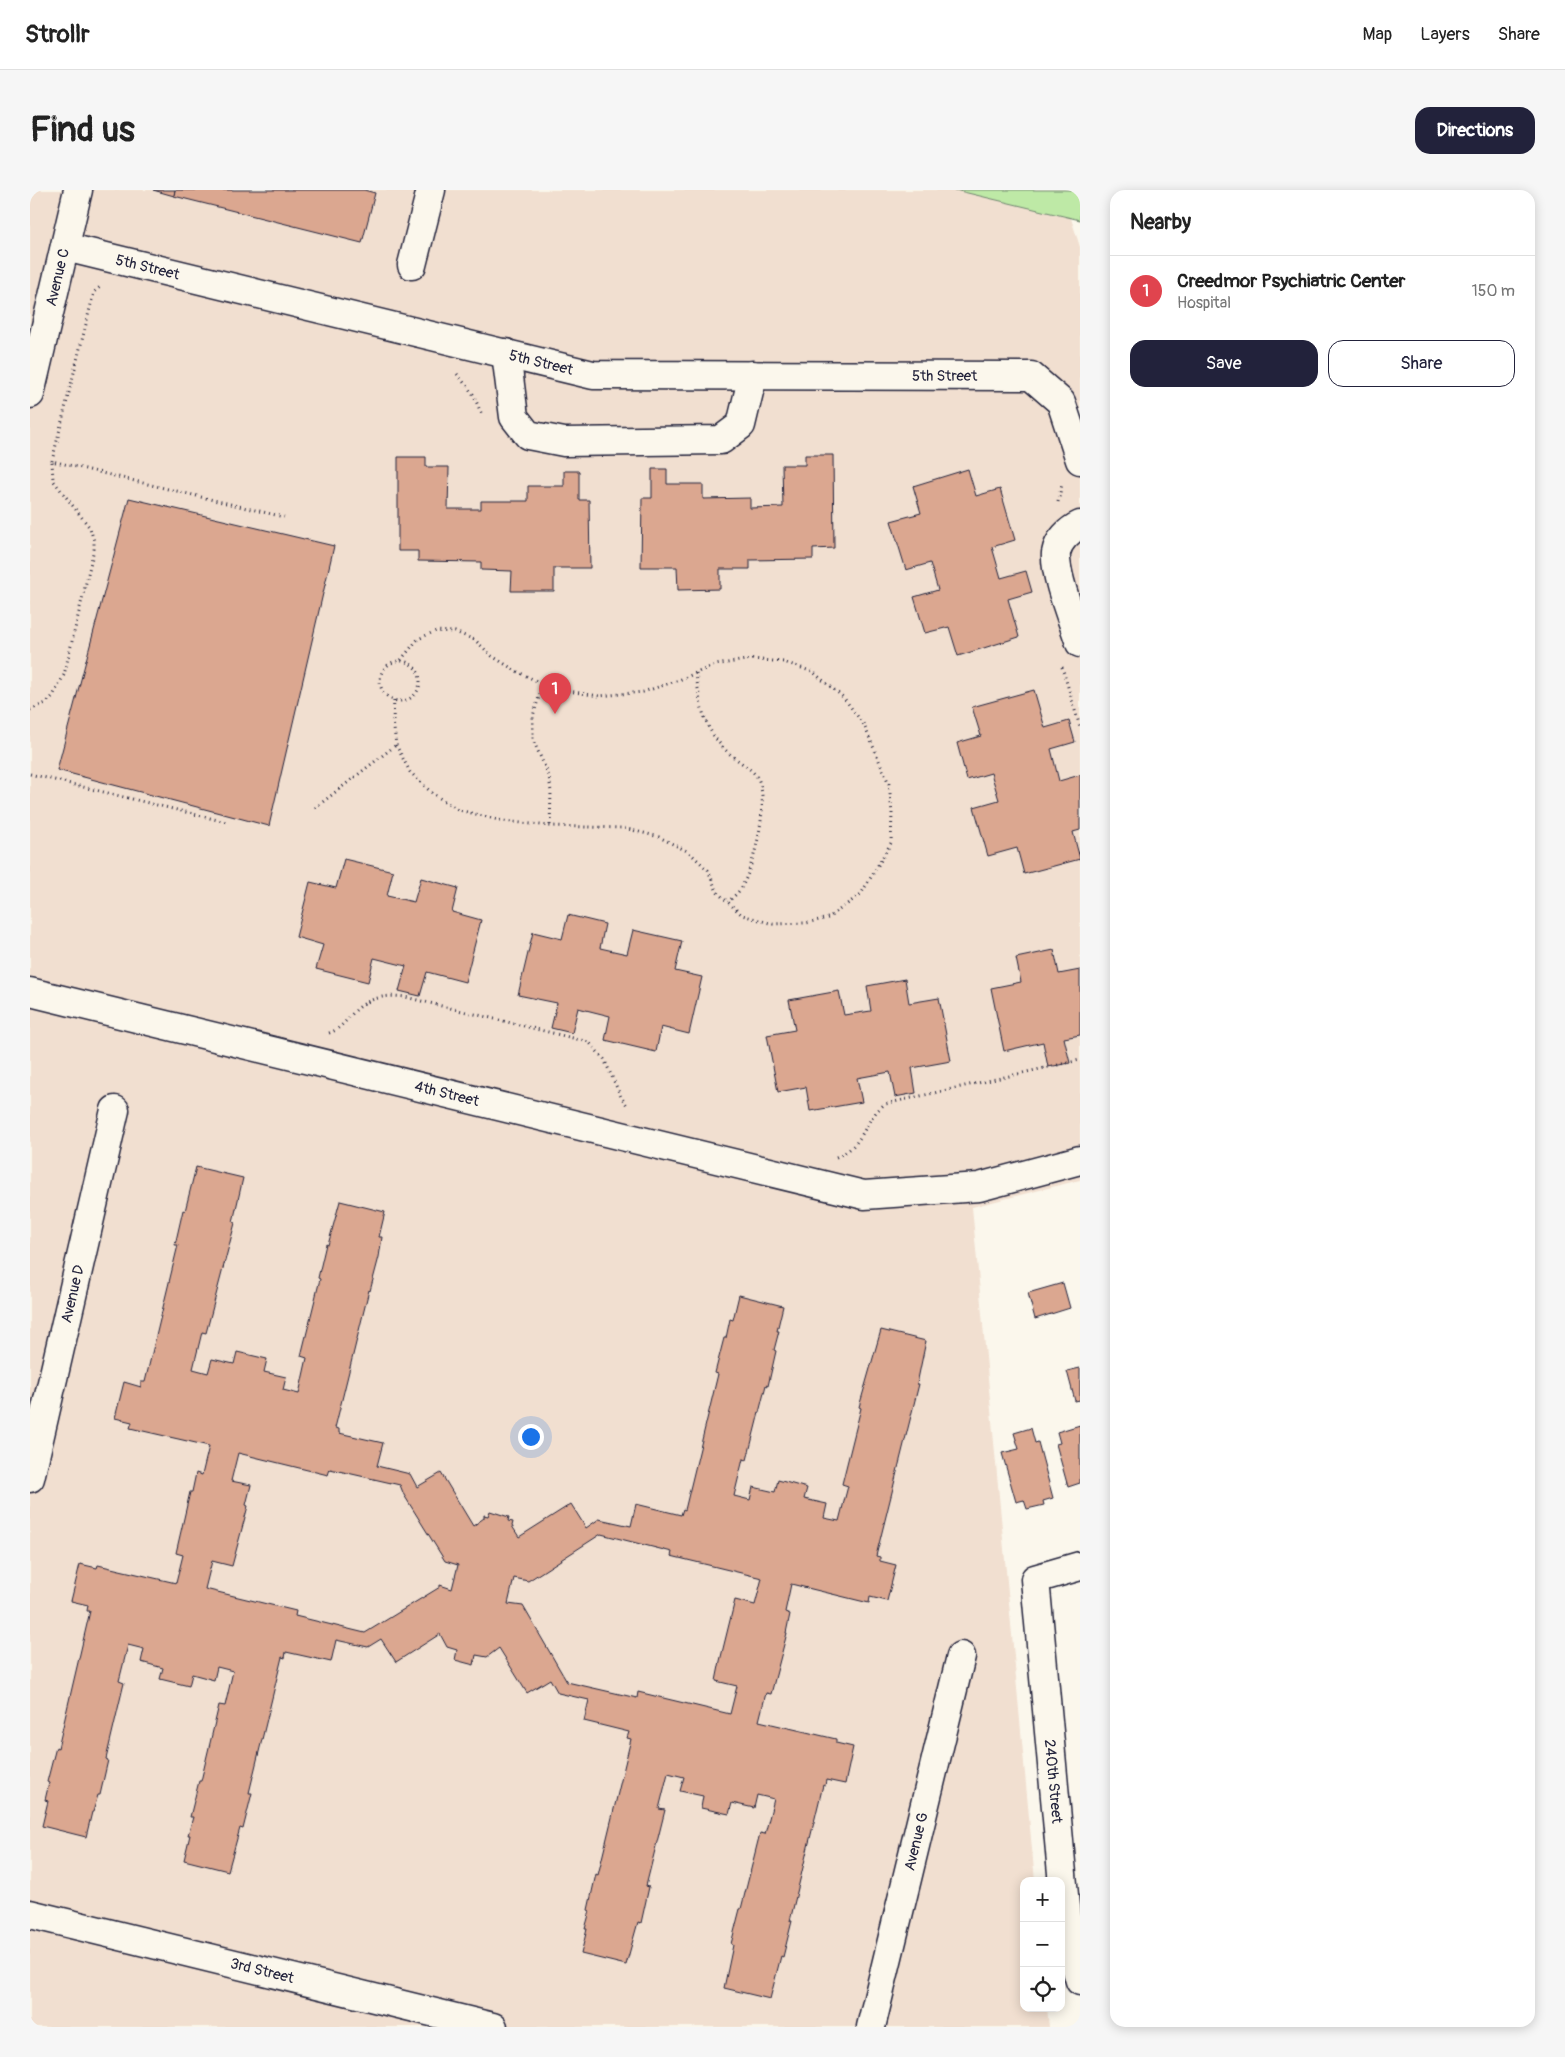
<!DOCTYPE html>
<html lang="en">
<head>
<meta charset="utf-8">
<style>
  body { margin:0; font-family:Pangolin,sans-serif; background:#f6f6f6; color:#222 }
  .controls { position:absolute; right:15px; bottom:15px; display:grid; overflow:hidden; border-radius:10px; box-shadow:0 2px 12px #0003 }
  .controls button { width:45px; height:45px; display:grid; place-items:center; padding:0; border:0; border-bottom:1px solid #e0e0e0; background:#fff; color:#222; font:25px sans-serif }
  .you { position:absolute; left:500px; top:1246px; width:18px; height:18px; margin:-12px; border:4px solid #fff; border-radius:50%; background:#1a73e8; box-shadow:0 0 0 8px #1a73e833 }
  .badge { display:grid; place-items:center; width:32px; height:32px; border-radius:50%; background:#22223b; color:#fff; font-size:16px; font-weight:700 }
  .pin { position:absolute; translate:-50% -41px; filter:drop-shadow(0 1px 2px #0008) }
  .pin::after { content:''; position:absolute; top:26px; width:18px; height:15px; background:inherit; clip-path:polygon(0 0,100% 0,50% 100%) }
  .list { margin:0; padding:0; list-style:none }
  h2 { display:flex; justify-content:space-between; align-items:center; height:65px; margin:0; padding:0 20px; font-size:21px }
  h2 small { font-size:16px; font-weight:400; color:#767676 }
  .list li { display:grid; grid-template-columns:32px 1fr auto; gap:15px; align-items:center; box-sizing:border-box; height:70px; padding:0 20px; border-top:1px solid #e0e0e0 }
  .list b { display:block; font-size:19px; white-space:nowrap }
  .list p { margin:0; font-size:16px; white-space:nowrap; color:#767676 }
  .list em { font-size:16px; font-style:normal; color:#767676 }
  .actions { display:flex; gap:10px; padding:15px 20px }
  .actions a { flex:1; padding:11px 0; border:1px solid #22223b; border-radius:15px; text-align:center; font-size:18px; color:#22223b }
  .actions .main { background:#22223b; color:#fff }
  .icon { flex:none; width:28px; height:28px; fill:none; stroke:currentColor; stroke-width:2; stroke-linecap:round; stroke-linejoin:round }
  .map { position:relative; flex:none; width:1050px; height:1837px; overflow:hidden; border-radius:15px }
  header { display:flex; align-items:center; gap:30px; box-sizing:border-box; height:70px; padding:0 25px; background:#fff; border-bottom:1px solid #e0e0e0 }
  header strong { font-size:24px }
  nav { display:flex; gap:28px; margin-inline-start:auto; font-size:18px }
  .intro { display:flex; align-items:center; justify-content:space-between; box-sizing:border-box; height:120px; padding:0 30px }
  h1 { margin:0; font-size:35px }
  .button { padding:12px 22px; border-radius:15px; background:#22223b; color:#fff; font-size:18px; font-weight:700 }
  main { display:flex; gap:30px; padding:0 30px }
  aside { flex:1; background:#fff; border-radius:15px; box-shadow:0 2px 12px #0003 }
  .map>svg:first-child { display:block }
</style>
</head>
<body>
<header>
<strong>Strollr</strong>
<nav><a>Map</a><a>Layers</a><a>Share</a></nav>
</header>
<div class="intro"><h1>Find us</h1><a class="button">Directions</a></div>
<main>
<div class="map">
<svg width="1050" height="1837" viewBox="0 0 1050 1837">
  <rect width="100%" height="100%" fill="#fbf7ec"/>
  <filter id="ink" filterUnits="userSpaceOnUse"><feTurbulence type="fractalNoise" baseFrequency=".02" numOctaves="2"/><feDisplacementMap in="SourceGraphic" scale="10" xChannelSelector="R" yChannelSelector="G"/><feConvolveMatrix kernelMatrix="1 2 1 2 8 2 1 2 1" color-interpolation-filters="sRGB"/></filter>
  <g filter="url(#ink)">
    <path fill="#f1dfd0" d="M0,0H1032L1050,57V990L942,1017L1005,1691H994V1818H1017L1019,1837H0Z"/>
    <path fill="#bee9a6" stroke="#708670" d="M925,0H1050V30Z"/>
    <g fill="#dba790" stroke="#22223b" fill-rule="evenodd">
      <path d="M123,0H145L144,6Z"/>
      <path d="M145,0H334L345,3L332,53L144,6Z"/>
      <path d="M775,265H803L804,358L783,359V369L720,370V379H690V399L648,400L647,377H611L612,308H622V279H637V294H673V309L720,308V318L753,317L752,275H775Z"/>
      <path d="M368,267H396V277H419L418,319H451V311H498V296H534V281H549V310H559L560,378H524V401H481L482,381L451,380V372L388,371V361H368Z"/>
      <path d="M938,279L946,306L970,299L985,350L962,357L971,388L996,381L1002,402L978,409L989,447L928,466L919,437L895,443L884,407L908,400L900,373L876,380L861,331L891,323L883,296Z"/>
      <path d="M99,308L304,356L239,636L27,580Z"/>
      <path d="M1004,500L1015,538L1039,531L1045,552L1021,559L1029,591L1050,585V640L1043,642L1050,669L994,684L987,658L958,666L944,617L969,610L961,583L937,590L927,553L951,546L942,517Z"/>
      <path d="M314,669L363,681L357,706L384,712L391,688L428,698L422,722L451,730L435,792L397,782L390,806L369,801L376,776L344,768L338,792L286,779L293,755L266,747L280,692L306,698Z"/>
      <path d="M538,725L575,734L570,758L597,764L603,740L652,751L645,781L672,787L659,844L631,837L626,862L575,850L580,826L548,818L542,843L521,838L527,813L488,805L503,742L532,749Z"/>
      <path d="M1024,760L1029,784L1050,780V845L1034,848L1040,873L1018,877L1013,852L974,861L961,798L991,792L986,768Z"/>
      <path d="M875,789L879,813L909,808L921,871L882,878L886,903L865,907L860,882L827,888L832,912L780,921L776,897L748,902L737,845L765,840L759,810L809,801L814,825L841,821L837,796Z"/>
      <path d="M166,977L213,988L203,1032L205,1033L176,1143L172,1142L163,1179L178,1183L182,1169L204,1174L207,1162L237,1169L234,1182L256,1187L253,1200L269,1204L277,1168L271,1166L290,1089L288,1088L296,1054L298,1055L310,1011L355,1022L349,1047H352L349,1067L340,1101L339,1100L305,1238L309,1239V1243L353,1253L347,1276L380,1284L387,1297L411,1283L443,1336L454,1328V1325L458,1326L460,1321L479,1327L478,1331L483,1332L482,1336L489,1347L541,1314L556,1338L569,1329L601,1336L606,1314L651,1325L653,1319L655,1320L688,1184L685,1183L694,1148H696L700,1129L703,1130L709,1105L753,1116L747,1141H749L744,1160L746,1161L738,1196L736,1195L717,1270L713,1269L704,1306L720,1310L723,1297L745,1302L748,1290L777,1298L774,1309L797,1314L794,1328L809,1331L818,1296L812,1294L831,1218L829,1217L851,1140L896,1151L887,1194H889L846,1366L850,1367V1371L866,1375L857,1411L840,1407L839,1413L761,1394L755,1422L760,1424L756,1443H757L741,1504L736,1503L729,1531L806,1549V1553L823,1557L815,1594L796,1590L795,1596L793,1595L760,1731H762L753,1767L751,1766L740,1809L694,1798L703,1755L701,1754L710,1719H711L730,1643L735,1644L744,1609L727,1605L724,1618L702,1613L699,1624L671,1618L673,1606L650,1601L654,1587L638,1583L629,1619L635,1620L616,1696L619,1697L611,1733L608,1732L596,1775L551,1764L557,1739H555L560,1721L558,1720L566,1684L568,1685L601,1549L597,1548L599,1542L554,1531L559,1510L528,1503L520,1489L497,1503L469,1458L457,1467L446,1465L444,1475L425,1470L427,1460L417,1457L410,1444L366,1472L351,1449L338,1457L306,1450L301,1472L256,1462L255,1468L252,1467L219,1603H222L213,1639L210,1638L198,1681L154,1670L160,1645H158L163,1627H160L169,1591H171L189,1515L195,1516L203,1481L187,1477L184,1490L162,1484L159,1496L130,1489L133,1478L111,1472L114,1459L98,1455L89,1491L94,1493L76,1569L78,1570L70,1605H68L63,1622H62L56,1647L12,1636L18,1611L15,1610L19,1593L17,1592L26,1557L28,1558L60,1421H57L58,1415L41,1411L50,1374L67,1378L68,1375L146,1393L153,1365L146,1363L160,1302H162L166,1283L172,1285L179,1256L100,1238L102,1232L85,1228L94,1192L111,1197V1192H115L148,1055H145L153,1020L155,1021ZM208,1263L298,1285L300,1279L370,1295L374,1305L415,1371L428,1375L422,1399L410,1395V1397L335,1443L265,1426L266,1421L175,1399L182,1371L202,1376L218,1316L216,1315L221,1295L201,1291ZM571,1344L642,1362L641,1366L732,1388L725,1415L705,1410L690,1471L686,1491L707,1496L700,1524L608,1502L607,1508L537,1492L493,1416L478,1414L484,1388L498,1391Z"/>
      <path d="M1033,1093L1040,1118L1005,1129L998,1103Z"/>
      <path d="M1050,1178V1210L1045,1211L1037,1181Z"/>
      <path d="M1050,1235V1293L1038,1297L1026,1254L1030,1253L1027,1242Z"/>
      <path d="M1001,1238L1005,1253L1008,1252L1023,1308L1013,1311L1014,1315L997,1319L994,1310L986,1312L972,1263L989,1259L984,1243Z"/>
    </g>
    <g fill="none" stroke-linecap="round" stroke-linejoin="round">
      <g stroke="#22223b" stroke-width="31">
        <g id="minor">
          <path id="s1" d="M35,57L563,185L1001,186L1031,212L1050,270"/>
          <path d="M382,75L401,0"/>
          <path d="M476,163L484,227L498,245L534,252L691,250L711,235L723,185"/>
          <path id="s2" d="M0,204L48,0"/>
          <path d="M1050,335C1039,340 1028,351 1026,363C1024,385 1043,431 1050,453"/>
          <path id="s3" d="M0,802L834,1005L949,997L1050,970"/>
          <path id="s4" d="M0,1288L85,920"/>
          <path id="s5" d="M1050,1376L1005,1389L1038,1749L1050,1791"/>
          <path id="s6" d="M0,1724L463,1837"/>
          <path id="s7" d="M841,1837L931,1466"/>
        </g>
      </g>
      <g stroke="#22223b" stroke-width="3" stroke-dasharray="1 4" stroke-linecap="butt">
        <path d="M427,184L443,204L452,225"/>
        <path d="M22,271L64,102L70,97"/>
        <path d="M1028,312L1032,294"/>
        <circle cx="370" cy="491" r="20"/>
        <path d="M1032,477L1050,537"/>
        <path d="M666,483C670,517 674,542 701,565C708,571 722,579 727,587C741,609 724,677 711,698C708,703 702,708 698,712"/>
        <path d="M513,494L503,526V550L519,586L521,602L520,636"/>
        <path d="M364,510L363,530L366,555L380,582L403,604L429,620L473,631L520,636L594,638L629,647L659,662L678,680L687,702L712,725L743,734L776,733L798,728L831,704L861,653L862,623L859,594L834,535L814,508L783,482L754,472L722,469L685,475L649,490L613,502L569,506L538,501L513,494L486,481L462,466L445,450L425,442L406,441L388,449L371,470"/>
        <path d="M0,520L16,513L23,506L34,485L64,359V351L60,338L23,290L22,271L254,327"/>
        <path d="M0,584L196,632"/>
        <path d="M285,618L366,555"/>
        <path d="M299,843C314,838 318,825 331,816C344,806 360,805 375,807L559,852L574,869L591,907L597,915"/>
        <path d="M806,967C837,954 831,932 855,914L1050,870"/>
      </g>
      <use href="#minor" stroke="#fbf7ec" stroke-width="28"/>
    </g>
  </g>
  <g text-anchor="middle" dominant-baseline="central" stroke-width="4" stroke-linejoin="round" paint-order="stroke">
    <g font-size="15" fill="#22223b" stroke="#fbf7ec">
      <text stroke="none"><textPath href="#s1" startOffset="85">5th Street</textPath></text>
      <text stroke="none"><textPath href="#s2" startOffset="120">Avenue C</textPath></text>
      <text stroke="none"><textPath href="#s1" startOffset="490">5th Street</textPath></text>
      <text stroke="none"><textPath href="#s1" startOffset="895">5th Street</textPath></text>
      <text stroke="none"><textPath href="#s3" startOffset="429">4th Street</textPath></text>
      <text stroke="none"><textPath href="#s4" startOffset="189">Avenue D</textPath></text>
      <text stroke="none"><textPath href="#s5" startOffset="250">240th Street</textPath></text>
      <text stroke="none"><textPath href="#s7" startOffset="191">Avenue G</textPath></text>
      <text stroke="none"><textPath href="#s6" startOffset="239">3rd Street</textPath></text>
    </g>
  </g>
</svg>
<div class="controls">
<button>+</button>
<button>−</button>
<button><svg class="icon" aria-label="locate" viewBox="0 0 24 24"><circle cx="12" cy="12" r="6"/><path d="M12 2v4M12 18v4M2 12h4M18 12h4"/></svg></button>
</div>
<div class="you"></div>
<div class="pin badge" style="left:525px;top:524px;background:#e0444e">1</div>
</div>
<aside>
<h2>Nearby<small></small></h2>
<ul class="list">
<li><span class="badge" style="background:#e0444e">1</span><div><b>Creedmor Psychiatric Center</b><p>Hospital</p></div><em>150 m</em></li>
</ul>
<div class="actions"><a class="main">Save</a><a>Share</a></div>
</aside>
</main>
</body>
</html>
